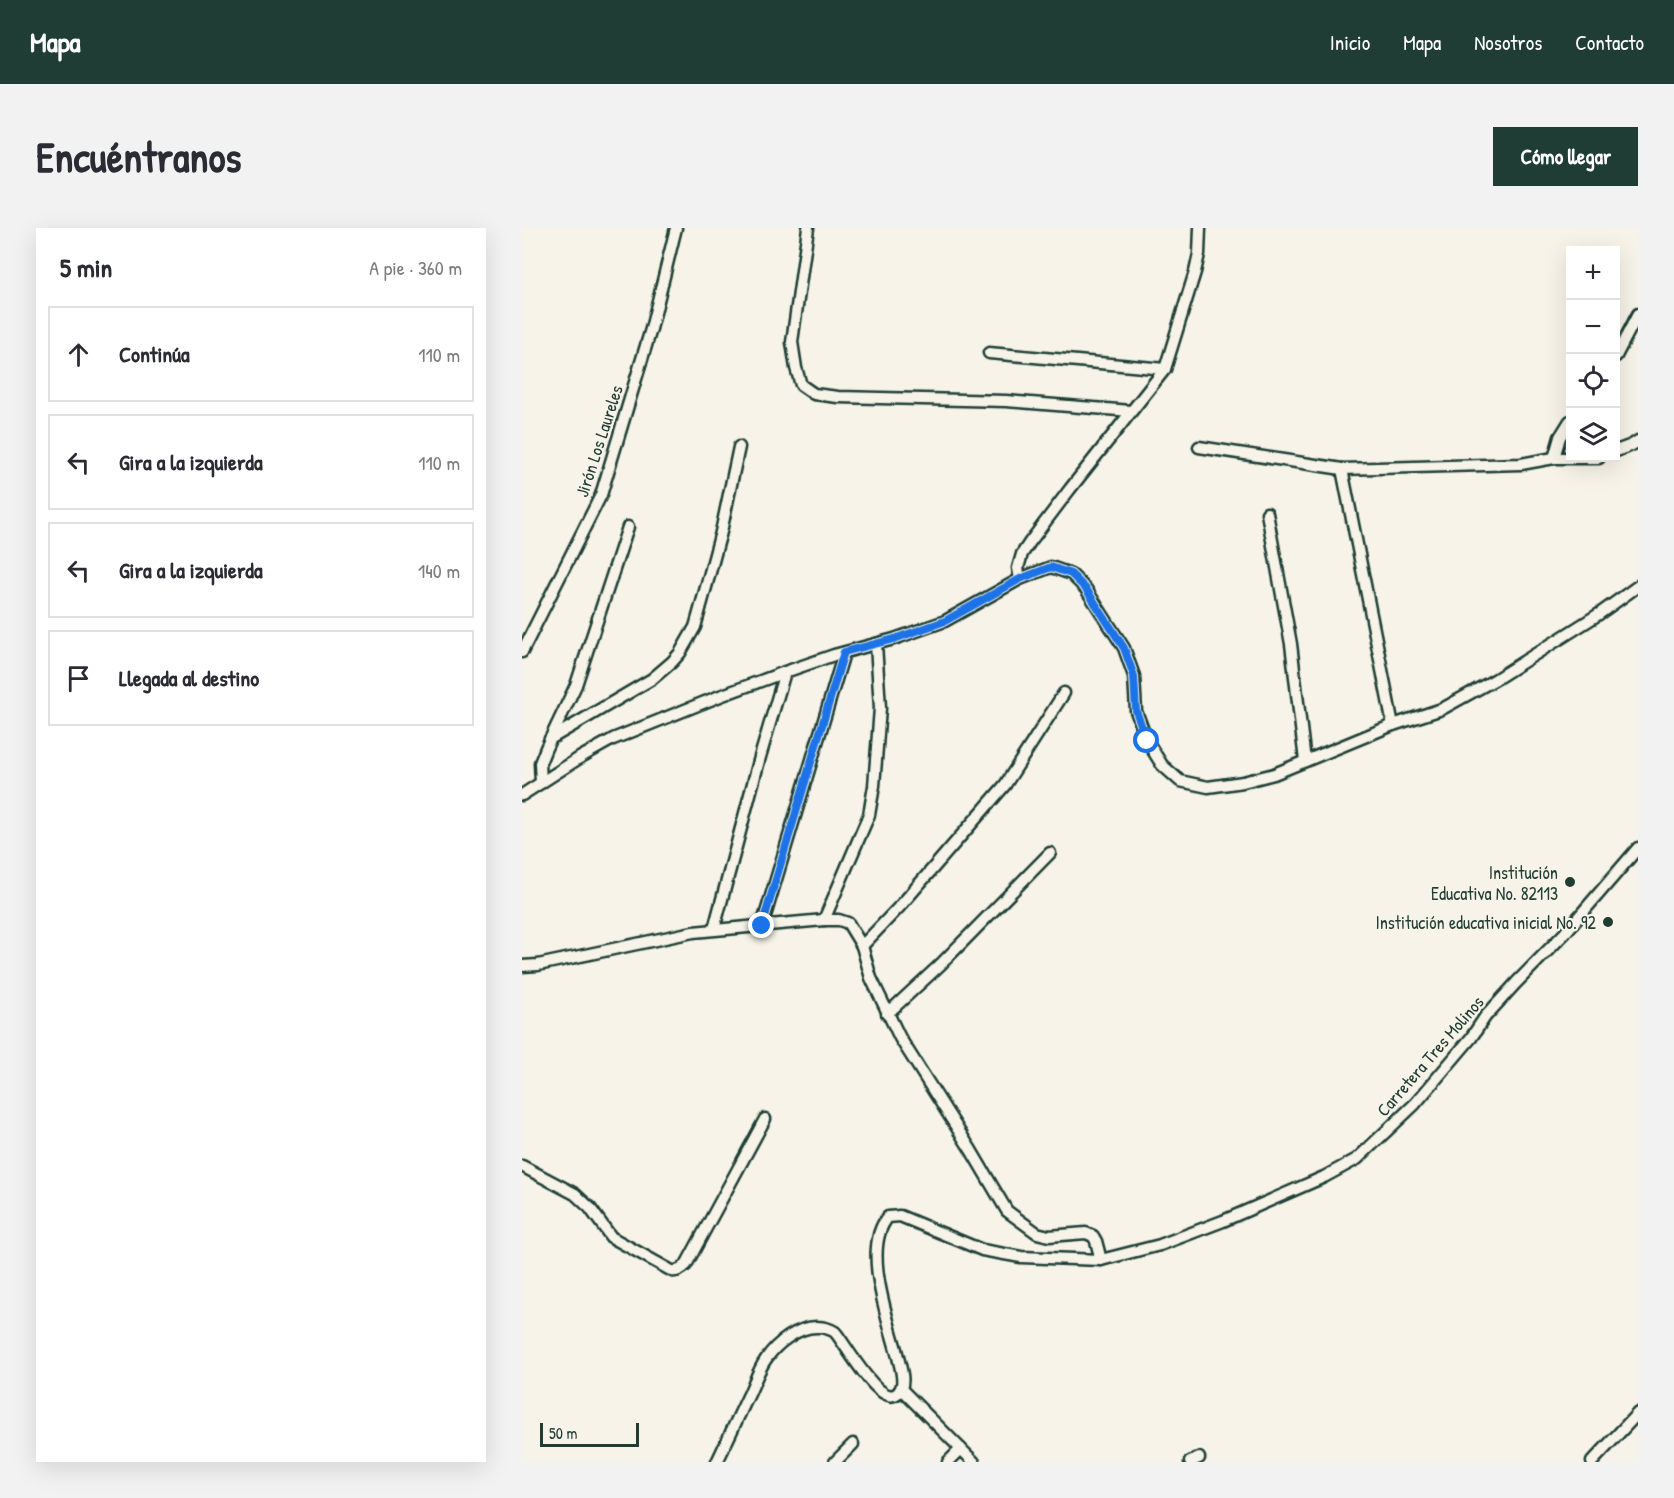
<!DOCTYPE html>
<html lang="es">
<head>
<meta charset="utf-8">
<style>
  body { margin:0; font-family:"Patrick Hand",sans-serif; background:#f2f2f3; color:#2b2b33 }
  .controls { position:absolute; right:18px; top:18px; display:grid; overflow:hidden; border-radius:0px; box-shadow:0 6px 24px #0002 }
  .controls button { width:54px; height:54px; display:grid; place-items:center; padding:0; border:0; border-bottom:2px solid #e1e1e2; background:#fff; color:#2b2b33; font:30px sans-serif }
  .scale { position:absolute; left:18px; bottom:15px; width:99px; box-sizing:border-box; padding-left:6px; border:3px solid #1f3d34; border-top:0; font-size:16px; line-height:21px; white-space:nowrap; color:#1f3d34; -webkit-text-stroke:4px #f7f3e8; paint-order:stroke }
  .stop { position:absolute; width:18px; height:18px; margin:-14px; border:4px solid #1a73e8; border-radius:50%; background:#fff }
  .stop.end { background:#1a73e8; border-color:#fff; box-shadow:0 2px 6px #0008 }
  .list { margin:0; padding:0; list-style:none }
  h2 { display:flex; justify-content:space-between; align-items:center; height:78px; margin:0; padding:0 24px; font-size:26px }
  h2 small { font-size:20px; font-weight:400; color:#7c7c81 }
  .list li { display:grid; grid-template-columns:39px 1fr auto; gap:18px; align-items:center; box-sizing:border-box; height:96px; margin:0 12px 12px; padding:0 12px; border:2px solid #e1e1e2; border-radius:0px }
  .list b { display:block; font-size:22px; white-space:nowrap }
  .list em { font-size:20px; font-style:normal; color:#7c7c81 }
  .icon { flex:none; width:33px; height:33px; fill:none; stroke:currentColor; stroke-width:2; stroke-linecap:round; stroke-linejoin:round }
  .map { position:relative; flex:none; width:1116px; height:1234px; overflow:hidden; border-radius:0px }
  header { display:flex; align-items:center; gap:36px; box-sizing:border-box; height:84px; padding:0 30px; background:#1f3d34; color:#fff }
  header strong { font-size:28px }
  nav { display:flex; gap:33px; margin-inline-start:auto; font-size:21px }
  .intro { display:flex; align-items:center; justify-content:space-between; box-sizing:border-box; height:144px; padding:0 36px }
  h1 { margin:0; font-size:42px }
  .button { padding:15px 27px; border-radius:0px; background:#1f3d34; color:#fff; font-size:21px; font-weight:700 }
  main { display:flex; gap:36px; padding:0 36px }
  aside { flex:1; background:#fff; border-radius:0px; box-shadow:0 6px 24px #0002 }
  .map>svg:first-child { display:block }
</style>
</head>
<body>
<header>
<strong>Mapa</strong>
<nav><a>Inicio</a><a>Mapa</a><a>Nosotros</a><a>Contacto</a></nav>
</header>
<div class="intro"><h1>Encuéntranos</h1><a class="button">Cómo llegar</a></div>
<main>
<aside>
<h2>5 min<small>A pie · 360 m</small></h2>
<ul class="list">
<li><svg class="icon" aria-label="ahead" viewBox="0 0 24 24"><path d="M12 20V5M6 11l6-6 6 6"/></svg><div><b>Continúa</b></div><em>110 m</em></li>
<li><svg class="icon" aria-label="left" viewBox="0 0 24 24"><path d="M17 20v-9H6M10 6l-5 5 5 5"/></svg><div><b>Gira a la izquierda</b></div><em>110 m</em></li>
<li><svg class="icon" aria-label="left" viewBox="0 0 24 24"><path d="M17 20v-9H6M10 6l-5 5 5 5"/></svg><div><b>Gira a la izquierda</b></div><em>140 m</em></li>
<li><svg class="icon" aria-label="arrive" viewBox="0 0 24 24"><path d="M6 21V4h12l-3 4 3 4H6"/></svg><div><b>Llegada al destino</b></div></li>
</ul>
</aside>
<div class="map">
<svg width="1116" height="1234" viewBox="0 0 1116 1234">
  <rect width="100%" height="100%" fill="#f7f3e8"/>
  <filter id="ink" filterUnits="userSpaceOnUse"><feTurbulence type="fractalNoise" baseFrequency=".0167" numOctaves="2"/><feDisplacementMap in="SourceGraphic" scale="12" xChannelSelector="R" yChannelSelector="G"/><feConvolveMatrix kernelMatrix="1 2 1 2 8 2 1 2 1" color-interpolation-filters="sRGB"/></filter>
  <g filter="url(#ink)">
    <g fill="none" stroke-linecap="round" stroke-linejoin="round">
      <g stroke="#1f3d34" stroke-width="15">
        <g id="street">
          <path d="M286,0L270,114L274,140L279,157L292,166L316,169L484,173L609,183"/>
          <path d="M467,125L643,141L548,261L508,314L500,326L496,340L498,351"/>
          <path d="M1094,128L1116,86"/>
          <path d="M643,141L673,44L677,26L678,0"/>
          <path d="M1048,193L1038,209L1032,230H1077"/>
          <path d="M677,219L820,241L999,236L1032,230"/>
          <path d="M1094,223L1110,217L1116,213"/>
          <path d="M820,241L871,497"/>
          <path d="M745,285L769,416L783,533"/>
          <path d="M0,424L79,267L129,101L154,0"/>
          <path d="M28,511L130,451L150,434L158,425L173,399L177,385L199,304L217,219"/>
          <path d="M19,555L18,535L24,520L54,457L106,299"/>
          <path d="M0,567L59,529L91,511L198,468L263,444L312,427L372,411L423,393L498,351L529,339L549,346L564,361L602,420L612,448L614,483L625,513L640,537L658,553L686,559L721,554L752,546L871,497L920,481L974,451L1077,386L1116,358"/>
          <path d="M302,692L347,587L352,558L358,480L354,416"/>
          <path d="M240,698L322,425"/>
          <path d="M192,701L238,529L263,444"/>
          <path d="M340,718L380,676L483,557L542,465"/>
          <path d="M0,738L16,737L171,704L302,692H317L326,695L340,718L349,750L378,810L449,922L485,983L515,1005L527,1008L564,1005L571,1008L574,1013L579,1032L499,1029L460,1022L378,988L366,989C339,1020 367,1093 376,1129C378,1138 383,1152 379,1160C364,1192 322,1113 313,1104C309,1101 301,1099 296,1099C276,1098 254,1116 244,1131C237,1141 233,1153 228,1164C217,1187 206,1211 195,1234"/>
          <path d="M365,786L418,737L528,625"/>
          <path d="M0,938L53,966L68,980L89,1009L150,1043C156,1044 160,1041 164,1037L243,891"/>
          <path d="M579,1032L638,1017L701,993L802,949L835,931L893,876L949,810L963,789L994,755L1042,706L1116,620"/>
          <path d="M379,1161L452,1234"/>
          <path d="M313,1234L331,1216"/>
          <path d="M426,1234L439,1221"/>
          <path d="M668,1234L677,1230"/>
          <path d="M1070,1234L1116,1185"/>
        </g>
      </g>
      <use href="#street" stroke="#f7f3e8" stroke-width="10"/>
    </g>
  </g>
  <g fill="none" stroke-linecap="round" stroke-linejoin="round" filter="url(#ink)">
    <path stroke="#1a73e8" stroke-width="8" d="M240,698L322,424L372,411L423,393L498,351L529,339L549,346L564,361L602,420L612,448L614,483L625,513"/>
  </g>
  <g fill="#1f3d34" stroke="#f7f3e8" stroke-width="2">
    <circle cx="1048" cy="654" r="6"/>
    <circle cx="1086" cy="694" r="6"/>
  </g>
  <g text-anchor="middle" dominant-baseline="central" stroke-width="4.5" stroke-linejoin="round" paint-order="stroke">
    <g font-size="18" fill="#1f3d34" stroke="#f7f3e8">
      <text transform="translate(77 213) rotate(-72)">Jirón Los Laureles</text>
      <text transform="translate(908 828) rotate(-49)">Carretera Tres Molinos</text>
    </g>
    <g font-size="18" fill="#1f3d34" stroke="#f7f3e8" text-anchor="end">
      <text x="1036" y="644">Institución<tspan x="1036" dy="21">Educativa No. 82113</tspan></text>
      <text x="1074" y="694">Institución educativa inicial No. 92</text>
    </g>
  </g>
</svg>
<div class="controls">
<button>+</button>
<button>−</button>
<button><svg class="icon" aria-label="locate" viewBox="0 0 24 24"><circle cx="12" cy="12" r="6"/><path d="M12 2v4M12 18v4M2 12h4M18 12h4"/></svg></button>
<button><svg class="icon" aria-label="layers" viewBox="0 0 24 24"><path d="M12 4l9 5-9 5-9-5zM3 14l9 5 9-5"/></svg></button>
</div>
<div class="scale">50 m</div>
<div class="stop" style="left:625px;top:513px"></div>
<div class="stop end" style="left:240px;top:698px"></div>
</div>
</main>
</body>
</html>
